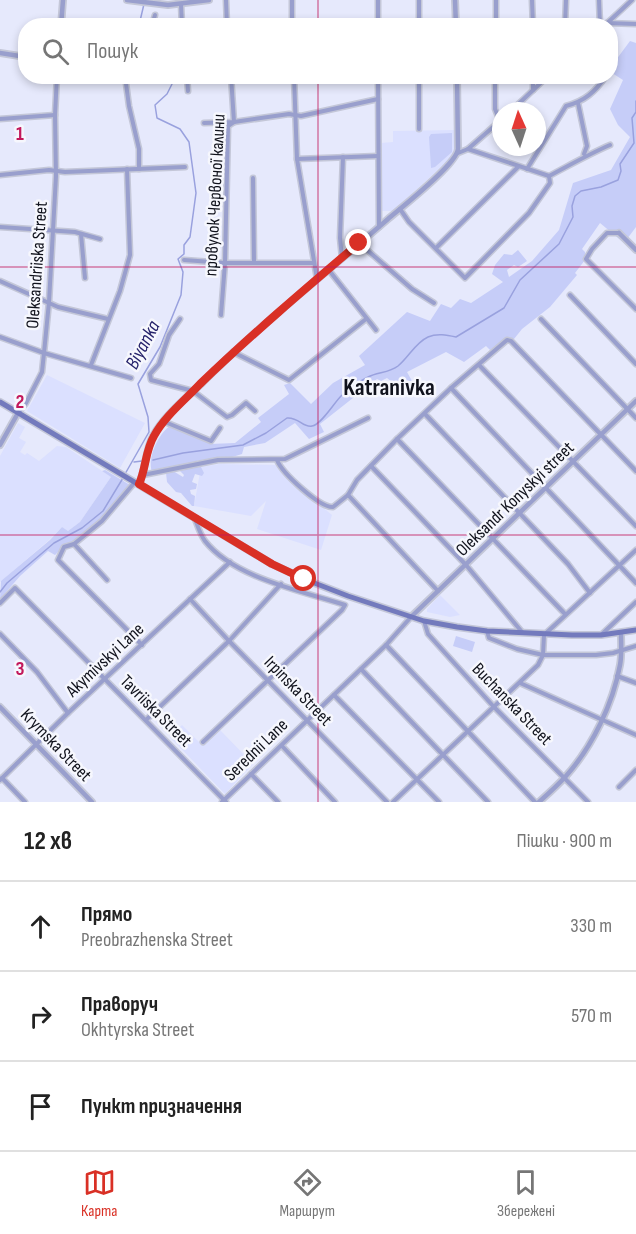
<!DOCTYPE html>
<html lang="uk">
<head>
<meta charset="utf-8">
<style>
  body { margin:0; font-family:"Sofia Sans Condensed",sans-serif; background:#f2f2f2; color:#222 }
  .compass { position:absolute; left:492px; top:102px; width:54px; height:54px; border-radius:50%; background:#fff; box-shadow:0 3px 9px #0003; rotate:357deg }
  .stop { position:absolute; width:18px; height:18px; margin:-14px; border:4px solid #d93025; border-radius:50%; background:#fff }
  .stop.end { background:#d93025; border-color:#fff; box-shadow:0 2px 6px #0008 }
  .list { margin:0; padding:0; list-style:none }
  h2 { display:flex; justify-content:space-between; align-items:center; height:78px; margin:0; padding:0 24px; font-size:26px }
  h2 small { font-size:20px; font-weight:400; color:#767676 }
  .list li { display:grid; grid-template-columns:39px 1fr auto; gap:18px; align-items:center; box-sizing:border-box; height:90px; padding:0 24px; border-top:2px solid #e0e0e0 }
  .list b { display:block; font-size:22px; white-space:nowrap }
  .list p { margin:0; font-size:20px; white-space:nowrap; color:#767676 }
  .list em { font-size:20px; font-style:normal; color:#767676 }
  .icon { flex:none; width:33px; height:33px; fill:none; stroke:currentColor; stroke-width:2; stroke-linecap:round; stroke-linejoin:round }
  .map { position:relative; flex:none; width:636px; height:802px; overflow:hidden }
  .search { position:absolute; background:#fff; box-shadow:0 3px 9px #0003; left:18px; right:18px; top:18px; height:66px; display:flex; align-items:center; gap:15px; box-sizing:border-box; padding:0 21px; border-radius:24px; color:#767676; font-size:22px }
  .sheet { height:348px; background:#fff }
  nav { display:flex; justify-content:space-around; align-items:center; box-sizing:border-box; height:84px; border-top:2px solid #e0e0e0; background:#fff; font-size:16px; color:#767676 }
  nav a { display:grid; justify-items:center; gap:3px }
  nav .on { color:#d93025 }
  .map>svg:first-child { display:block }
</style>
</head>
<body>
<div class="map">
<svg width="636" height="802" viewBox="0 0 636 802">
  <rect width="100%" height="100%" fill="#e6e9fc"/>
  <g fill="#dbe0ff">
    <path d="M455,130V149L451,158L393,211H382L381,143L393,142V131Z"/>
    <path d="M47,375L145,423L120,468L27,411Z"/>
    <path d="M18,423L25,427L19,438L26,442L20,452L25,455L27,453L39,461L57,446L66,447L111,477L80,522L68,531L62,527L49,540L0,582V456Z"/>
    <path d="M219,464L276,465L295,483L296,488L301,489L332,515L321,550L257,529L266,501L251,516L194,506L201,467Z"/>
    <path d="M440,595L460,615L450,617L427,612V609Z"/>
    <path d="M182,725L203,746L220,730L253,764L225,794L170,737Z"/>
  </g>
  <g fill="#c6cdf8">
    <path d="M630,41L636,43V227L624,243L600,223L582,249L585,252V260L575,273L577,275L550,307L522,329L514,339L507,338L490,350L486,346L464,362L446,352L407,372L412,381L403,391L387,378L381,381L377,379L320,424L324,432L309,439L295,423L265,443L244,447L242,454L229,458L201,460L152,472C147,458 158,434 171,425L206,441L210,444L235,443L261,422L258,418L289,394L284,385L290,383L311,404L333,383L365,365L359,356L407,312L430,321L441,304L451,308L460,299L471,303L503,282L492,274L495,265L504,254L512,255L518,250L527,261L518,267L514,265L507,270L509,277L532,261L559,230L573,183L611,170L630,137L618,125L610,109L623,80L612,73L616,67L613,64Z"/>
    <path d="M452,133V152L435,167L431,168L429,137L431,134Z"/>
    <path d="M200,465L204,473L202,476L195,474L192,482L197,484L196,489L190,490L191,494L195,496L194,506H192L181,493L176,492L167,482L166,473L173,471L183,477L184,475L180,471L184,469Z"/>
    <path d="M105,470L130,485L111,509L87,532L62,548L55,555L48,551L20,576L0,599L1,581L50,540L62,527L68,531L80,522L111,477L102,471Z"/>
    <path d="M456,636L475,642L472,652L453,646Z"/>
  </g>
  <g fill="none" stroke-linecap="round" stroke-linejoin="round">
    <g stroke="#99a1de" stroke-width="1.5">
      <path d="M142,26L140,21L144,4"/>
      <path d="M153,460L183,453L243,445L266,433L287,418C299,417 303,428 312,426C321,425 334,403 341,396C349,389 358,382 368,377C377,372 389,373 398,366C409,357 415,343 428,337C437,333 447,335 456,337L504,308L520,280L559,244L573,217L572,206L575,196L581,191L601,187L618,180L621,171L620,164L634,143L632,118L636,112V101"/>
      <path d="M134,462L142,461"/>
      <path d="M125,474L149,432L148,417L138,384L160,347L181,295L183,272L178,259L184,254V245L190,237L196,193L189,142L180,129L157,118L155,105L167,94L174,80L172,76"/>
      <path d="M0,592L7,583L54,543L82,528L103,511L123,478"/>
    </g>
    <g stroke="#c4c7d8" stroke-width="7">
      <g id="minor">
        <path d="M226,0L227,26"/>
        <path d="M292,0V26"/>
        <path d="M419,0V26"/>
        <path d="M532,0L533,26"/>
        <path d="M599,0L600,26"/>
        <path d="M181,4L182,26"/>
        <path d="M607,23L636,24"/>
        <path d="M152,26L155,15"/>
        <path d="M378,26V0"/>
        <path d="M496,26V0"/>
        <path d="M565,26L566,0"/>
        <path d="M604,26L632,0"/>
        <path d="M125,76L129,106L139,149V169"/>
        <path d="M187,76L188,91"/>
        <path d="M294,76L297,159L317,279"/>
        <path d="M324,76V78"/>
        <path d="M378,76L379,227"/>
        <path d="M419,76V129"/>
        <path d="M495,76V109L500,121"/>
        <path d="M533,76V90"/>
        <path d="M578,103L587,146L584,154"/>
        <path d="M511,111L548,76"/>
        <path d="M0,119L55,115"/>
        <path d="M204,123L234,122L289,114L301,116L378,99"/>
        <path d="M468,149L549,176"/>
        <path d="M458,153L468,149L501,120"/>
        <path d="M297,159L378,156"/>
        <path d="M527,169L566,106C585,101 595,92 606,76"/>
        <path d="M0,175L49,170L65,172L185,167"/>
        <path d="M253,178L254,262"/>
        <path d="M400,209L409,222L465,278L529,213L550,183L549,176C570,165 589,154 610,145"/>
        <path d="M0,227L75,232L100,239"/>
        <path d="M619,233H607L592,249L586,259L636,309"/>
        <path d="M81,234L85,278"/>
        <path d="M359,243L412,289L434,303"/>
        <path d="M436,248L518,167"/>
        <path d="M342,258L340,238L343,157"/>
        <path d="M184,260L225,263H314"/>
        <path d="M328,269L376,330"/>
        <path d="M0,281L58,307L108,319"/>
        <path d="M570,295L636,364"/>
        <path d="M221,315L225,263L228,126L234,122L231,76"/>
        <path d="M180,319L169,335L159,364L150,374L151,380L193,391L227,417L232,415L246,403L255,411"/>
        <path d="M541,319L636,418"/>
        <path d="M0,337L44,353L131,378"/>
        <path d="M233,352L289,380L366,319"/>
        <path d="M91,365L120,291L130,255L127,169"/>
        <path d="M479,365L636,526"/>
        <path d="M451,388L636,583"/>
        <path d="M18,413L26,403L42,372L44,353L49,302L56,176L55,115L57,76"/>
        <path d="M425,414L568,564L590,593"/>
        <path d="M165,422L211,441L220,428"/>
        <path d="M397,439L565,614"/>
        <path d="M277,460C282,473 320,508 333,507L348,495L357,480L397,439L451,388L507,340L511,341L636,471"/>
        <path d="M371,466L466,565L522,632"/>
        <path d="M143,475L218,460L285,459L368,418"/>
        <path d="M135,482L102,521L74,544L64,547L58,560L142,645"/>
        <path d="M348,495L438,591"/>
        <path d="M195,519C198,527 200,534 205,541C234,578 302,591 345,605L342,610L203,742"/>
        <path d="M74,544L107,580"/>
        <path d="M190,599L229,641L387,802"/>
        <path d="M0,603L15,588L226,802"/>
        <path d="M424,621L428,634L494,707L588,802"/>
        <path d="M487,631L489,638L517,649L543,655H596L613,653L636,646"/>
        <path d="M0,634L37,672L68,713"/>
        <path d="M601,635L636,602"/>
        <path d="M386,645L535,802"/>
        <path d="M361,669L488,802"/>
        <path d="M617,676L636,683"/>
        <path d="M520,683L636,735"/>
        <path d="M334,695L439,802"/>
        <path d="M147,719L229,641L281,584"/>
        <path d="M282,746L335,802"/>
        <path d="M251,774L278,802"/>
        <path d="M2,778L25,802"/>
        <path d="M0,780L68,713L230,562"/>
        <path d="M619,787L636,770"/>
        <path d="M222,802L386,645L411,617"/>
        <path d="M393,802L538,665L543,655L544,635L636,550"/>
      </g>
    </g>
    <g stroke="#c4c7d8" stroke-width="8">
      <g id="tertiary">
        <path d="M127,0L168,5L209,0"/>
        <path d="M455,0L456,26"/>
        <path d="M61,26L63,0"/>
        <path d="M0,53L26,57"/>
        <path d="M619,233L636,250"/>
        <path d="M0,445L18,413"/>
        <path d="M139,484C146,469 145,451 153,436C163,417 187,397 203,382C261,324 326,273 388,219C402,207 457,164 458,149L457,76"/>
        <path d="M412,616L636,401"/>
        <path d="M0,707L92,802"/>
        <path d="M539,802C548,794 558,785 566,776C592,747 613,704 620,665C622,655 621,643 621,633"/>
      </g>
    </g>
    <g stroke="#c4c7d8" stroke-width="8">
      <path id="secondary" d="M0,402L272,564L304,579L348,596L424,621L457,627L487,631L572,635H601L636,630"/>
    </g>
    <use href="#minor" stroke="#999fcd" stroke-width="4"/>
    <use href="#tertiary" stroke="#999fcd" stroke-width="4.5"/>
    <use href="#secondary" stroke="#737abd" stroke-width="5"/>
  </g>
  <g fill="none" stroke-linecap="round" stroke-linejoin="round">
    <path stroke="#d93025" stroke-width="8" d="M304,579L272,564L139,484C146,469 145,451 154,436C164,417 185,400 200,384C251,335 305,289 359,243"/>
  </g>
  <path fill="none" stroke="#c2185b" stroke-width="1.5" stroke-opacity="0.55" d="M318,0V26M318,76V802M0,267H636M0,535H636"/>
  <g text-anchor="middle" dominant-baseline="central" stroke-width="5" stroke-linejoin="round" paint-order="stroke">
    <g font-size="18" fill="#10121c" stroke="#f6f7fd">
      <text transform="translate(215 195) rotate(-87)">провулок Червоної калини</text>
      <text transform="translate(37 265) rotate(-86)">Oleksandriiska Street</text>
      <text transform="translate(515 499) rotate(-44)">Oleksandr Konyskyi street</text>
      <text transform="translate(105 660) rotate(-43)">Akymivskyi Lane</text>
      <text transform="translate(298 691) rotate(46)">Irpinska Street</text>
      <text transform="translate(512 704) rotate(46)">Buchanska Street</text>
      <text transform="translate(156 711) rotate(45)">Tavriiska Street</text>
      <text transform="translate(56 745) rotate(46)">Krymska Street</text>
      <text transform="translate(256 750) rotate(-44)">Serednii Lane</text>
    </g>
    <g font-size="20" font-style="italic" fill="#26236b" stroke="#f6f7fd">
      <text transform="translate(143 345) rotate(-62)">Biyanka</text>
    </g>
    <g font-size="24" font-weight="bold" fill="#10121c" stroke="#f6f7fd">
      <text x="389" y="387">Katranivka</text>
    </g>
  </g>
  <g font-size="20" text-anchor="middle" font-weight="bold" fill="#c2185b" stroke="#f6f7fd" stroke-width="5" stroke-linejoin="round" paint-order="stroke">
    <text x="20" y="140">1</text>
    <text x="20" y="408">2</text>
    <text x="20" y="675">3</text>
  </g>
</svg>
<svg class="compass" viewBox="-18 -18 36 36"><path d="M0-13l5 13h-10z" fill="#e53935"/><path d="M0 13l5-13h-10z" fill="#767676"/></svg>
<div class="stop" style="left:304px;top:579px"></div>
<div class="stop end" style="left:359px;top:243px"></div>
<div class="search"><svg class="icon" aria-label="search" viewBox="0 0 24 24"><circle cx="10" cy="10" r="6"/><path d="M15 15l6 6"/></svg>Пошук</div>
</div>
<section class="sheet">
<h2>12 хв<small>Пішки · 900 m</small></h2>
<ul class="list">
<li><svg class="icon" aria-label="ahead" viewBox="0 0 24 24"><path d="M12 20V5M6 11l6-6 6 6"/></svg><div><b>Прямо</b><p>Preobrazhenska Street</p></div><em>330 m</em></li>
<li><svg class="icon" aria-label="right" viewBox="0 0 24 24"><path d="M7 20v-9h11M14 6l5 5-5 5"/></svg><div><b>Праворуч</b><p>Okhtyrska Street</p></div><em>570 m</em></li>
<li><svg class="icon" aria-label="arrive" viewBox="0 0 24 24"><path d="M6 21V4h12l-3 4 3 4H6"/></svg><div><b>Пункт призначення</b></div></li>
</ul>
</section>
<nav>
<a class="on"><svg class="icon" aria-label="map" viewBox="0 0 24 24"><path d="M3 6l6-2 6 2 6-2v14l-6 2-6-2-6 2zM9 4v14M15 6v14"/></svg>Карта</a>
<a><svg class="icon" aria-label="directions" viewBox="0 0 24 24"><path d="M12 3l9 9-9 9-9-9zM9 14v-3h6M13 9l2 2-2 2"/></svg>Маршрут</a>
<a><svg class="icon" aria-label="saved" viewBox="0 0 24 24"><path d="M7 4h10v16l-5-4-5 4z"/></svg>Збережені</a>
</nav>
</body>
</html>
